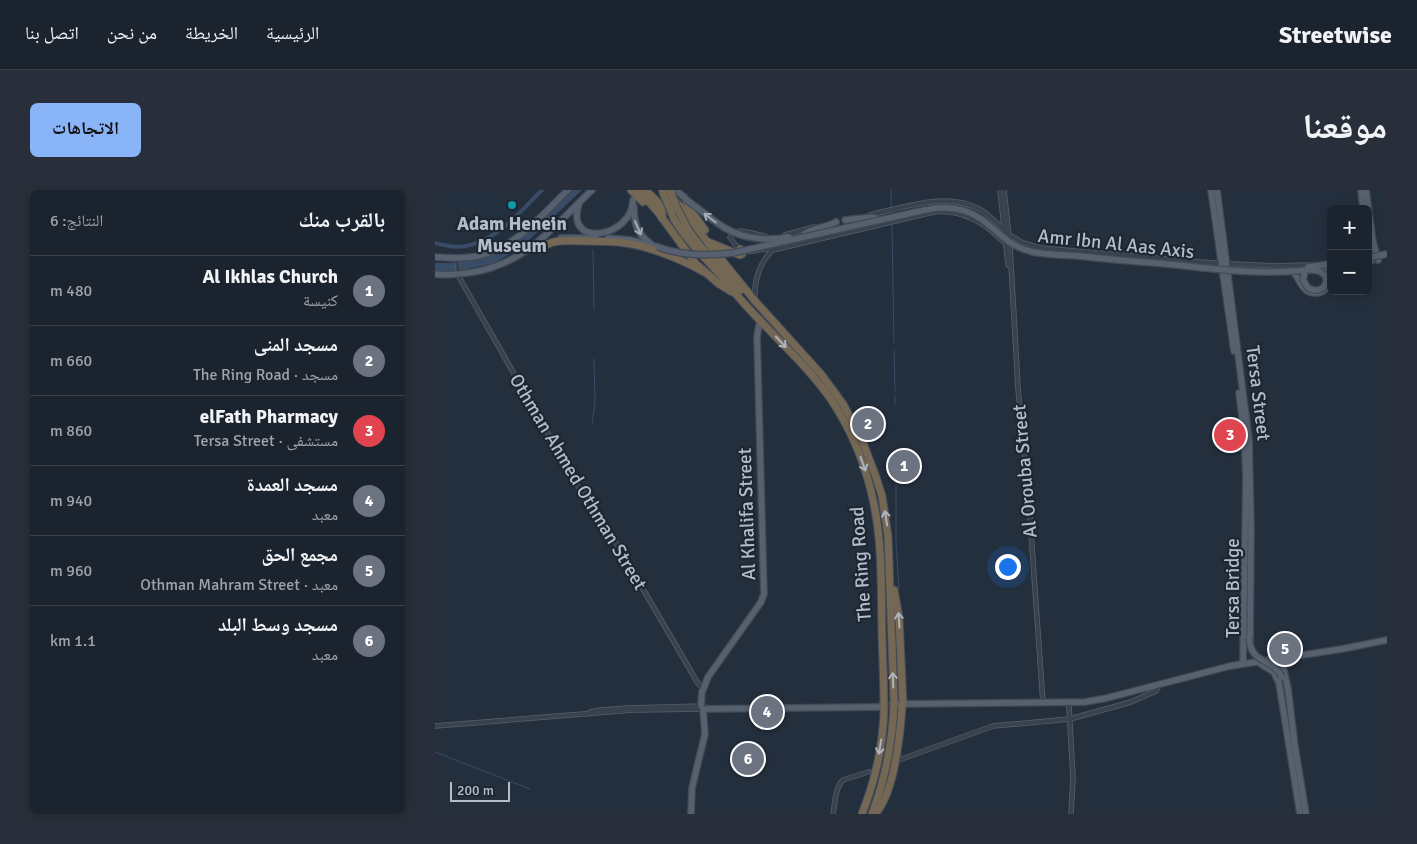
<!DOCTYPE html>
<html lang="ar">
<head>
<meta charset="utf-8">
<style>
  body { margin:0; font-family:Signika,"Noto Naskh Arabic",sans-serif; background:#282f3a; color:#f1f3f6; direction:rtl }
  .controls { position:absolute; right:15px; top:15px; display:grid; overflow:hidden; border-radius:8px; box-shadow:0 2px 12px #0003 }
  .controls button { width:45px; height:45px; display:grid; place-items:center; padding:0; border:0; border-bottom:1px solid #39404a; background:#1b232e; color:#f1f3f6; font:25px sans-serif }
  .scale { position:absolute; left:15px; bottom:12px; width:60px; box-sizing:border-box; padding-left:5px; border:2px solid #b4bcc9; border-top:0; font-size:14px; line-height:18px; white-space:nowrap; color:#b4bcc9; -webkit-text-stroke:4px #1d2633; paint-order:stroke }
  .you { position:absolute; left:572px; top:376px; width:18px; height:18px; margin:-12px; border:4px solid #fff; border-radius:50%; background:#1a73e8; box-shadow:0 0 0 8px #1a73e833 }
  .badge { display:grid; place-items:center; width:32px; height:32px; border-radius:50%; background:#8ab4f8; color:#fff; font-size:16px; font-weight:700 }
  .pin { position:absolute; translate:-50% -50%; border:2px solid #fff; box-shadow:0 1px 5px #0006 }
  .list { margin:0; padding:0; list-style:none }
  h2 { display:flex; justify-content:space-between; align-items:center; height:65px; margin:0; padding:0 20px; font-size:21px }
  h2 small { font-size:16px; font-weight:400; color:#a0a4aa }
  .list li { display:grid; grid-template-columns:32px 1fr auto; gap:15px; align-items:center; box-sizing:border-box; height:70px; padding:0 20px; border-top:1px solid #39404a }
  .list b { display:block; font-size:19px; white-space:nowrap }
  .list p { margin:0; font-size:16px; white-space:nowrap; color:#a0a4aa }
  .list em { font-size:16px; font-style:normal; color:#a0a4aa }
  .map { position:relative; flex:none; width:952px; height:624px; overflow:hidden; direction:ltr; border-radius:8px }
  header { display:flex; align-items:center; gap:30px; box-sizing:border-box; height:70px; padding:0 25px; background:#1b232e; border-bottom:1px solid #39404a }
  header strong { font-size:24px }
  nav { display:flex; gap:28px; margin-inline-start:auto; font-size:18px }
  .intro { display:flex; align-items:center; justify-content:space-between; box-sizing:border-box; height:120px; padding:0 30px }
  h1 { margin:0; font-size:35px }
  .button { padding:12px 22px; border-radius:8px; background:#8ab4f8; color:#111; font-size:18px; font-weight:700 }
  main { display:flex; gap:30px; padding:0 30px }
  aside { flex:1; background:#1b232e; border-radius:8px; box-shadow:0 2px 12px #0003 }
  .map>svg:first-child { display:block }
</style>
</head>
<body>
<header>
<strong>Streetwise</strong>
<nav><a>الرئيسية</a><a>الخريطة</a><a>من نحن</a><a>اتصل بنا</a></nav>
</header>
<div class="intro"><h1>موقعنا</h1><a class="button">الاتجاهات</a></div>
<main>
<div class="map">
<svg width="952" height="624" viewBox="0 0 952 624">
  <rect width="100%" height="100%" fill="#242f3e"/>
  <path fill="#394c67" d="M136,0H147L93,51L82,60L59,73L24,81L0,82V73C67,75 92,43 136,0Z"/>
  <g fill="none" stroke-linecap="round" stroke-linejoin="round">
    <g stroke="#394c67" stroke-width="1">
      <path d="M456,0V19"/>
      <path d="M457,34L459,153"/>
      <path d="M158,60L159,120"/>
      <path d="M459,160L460,201"/>
      <path d="M460,206V214"/>
      <path d="M157,235L160,212L159,169"/>
      <path d="M461,271V352L464,399"/>
      <path d="M16,533L34,531"/>
      <path d="M0,562L95,599"/>
    </g>
    <path stroke="#394c67" stroke-width="4" d="M0,53C10,56 21,58 31,56C63,50 86,21 107,0"/>
    <path stroke="#3a4453" stroke-width="4" stroke-dasharray="4 2" stroke-linecap="butt" d="M433,582L461,571"/>
    <path stroke="#3a4453" stroke-width="5.5" stroke-dasharray="5.5 3" stroke-linecap="butt" d="M443,514H462"/>
    <g stroke="#565f6c" stroke-width="5.5">
      <g id="minor">
        <path d="M565,0L573,75"/>
        <path d="M569,0L575,56L583,198L594,314L608,513"/>
        <path d="M435,25C470,17 512,1 546,20C554,25 561,32 567,38L570,39"/>
        <path d="M573,44L588,53L606,58L765,72L781,73L787,71"/>
        <path d="M350,45L379,37"/>
        <path d="M330,46C318,45 303,35 295,47C310,73 319,56 340,59"/>
        <path d="M22,67L24,87L144,298L153,305L253,476L262,492L268,498"/>
        <path d="M791,72L797,74L840,76L874,75"/>
        <path d="M320,108C319,91 325,71 338,60L494,23C512,19 531,24 547,34C556,39 563,48 572,54"/>
        <path d="M634,516L638,588L636,624"/>
        <path d="M155,522L166,520L193,518L269,516"/>
        <path d="M0,536L198,520L268,519"/>
        <path d="M464,570L558,536L635,529L696,512L721,501L725,494"/>
        <path d="M398,624C400,613 400,598 408,590L433,582"/>
      </g>
    </g>
    <g stroke="#414a57" stroke-width="8">
      <g id="major">
        <path d="M776,0L799,161"/>
        <path d="M782,0L814,250L816,339L815,452"/>
        <path d="M926,0L928,19"/>
        <path d="M931,0L938,52L943,70"/>
        <path d="M144,14C129,60 198,47 198,10"/>
        <path d="M199,17C199,34 202,44 216,54"/>
        <path d="M410,30L438,27L441,28"/>
        <path d="M369,44C379,37 391,38 401,32"/>
        <path d="M126,48H161"/>
        <path d="M173,48L195,50L223,57"/>
        <path d="M933,51L936,71"/>
        <path d="M0,67C13,68 30,69 43,66C80,58 107,25 133,0"/>
        <path d="M879,79L896,77"/>
        <path d="M859,83C864,88 865,95 871,100C878,105 888,104 893,96C895,93 895,88 896,84"/>
        <path d="M0,84C13,86 25,84 39,82C92,73 120,35 157,0"/>
        <path d="M804,203L809,242L811,286L808,474"/>
        <path d="M846,468L853,499L860,557L871,624"/>
        <path d="M826,474L839,482L844,493L865,624"/>
        <path d="M841,475L849,484"/>
        <path d="M464,514L650,512L672,508L795,476L907,459L952,450"/>
        <path d="M266,516L267,501L268,500L273,487L326,412L329,404L322,147L325,129"/>
        <path d="M256,624L257,598L270,544L268,519L443,517"/>
      </g>
    </g>
    <g stroke="#434c59" stroke-width="9">
      <g id="highway">
        <path d="M196,0L208,12"/>
        <path d="M203,0L222,21L261,74L284,94L297,102"/>
        <path d="M210,0C219,8 229,15 227,28"/>
        <path d="M249,7L256,21L270,40"/>
        <path d="M240,11L250,22L273,53L320,111L386,184L408,214L427,250L441,287L447,306L453,346L459,510C458,549 451,587 437,624"/>
        <path d="M254,41L266,57L306,100"/>
        <path d="M249,44C261,60 276,74 289,89C293,94 297,100 301,104C331,140 368,170 395,208C414,236 428,268 436,301C448,348 446,397 447,445C448,470 449,495 449,521C448,556 440,591 427,624"/>
        <path d="M273,52L305,65L307,64L305,59"/>
        <path d="M105,60C115,48 133,51 148,51C162,51 176,51 190,53C214,56 248,70 269,82"/>
        <path d="M459,400L464,427L468,514"/>
        <path d="M440,624C460,602 465,546 467,517"/>
      </g>
    </g>
    <use href="#minor" stroke="#38414e" stroke-width="4"/>
    <use href="#major" stroke="#56606e" stroke-width="5.5"/>
    <use href="#highway" stroke="#746855" stroke-width="7"/>
    <g stroke="#414a57" stroke-width="8" stroke-linecap="butt">
      <g id="major-bridge">
        <path d="M242,0C248,8 257,14 265,20C273,26 281,33 290,38C308,49 334,51 354,47"/>
        <path d="M223,57C247,66 273,66 298,63L490,20C509,16 529,17 546,29C566,43 572,56 598,62C613,65 629,65 644,66C669,69 695,71 720,73C767,77 814,85 861,81C866,81 871,79 876,80C901,80 892,108 873,98L868,90L870,82"/>
        <path d="M933,68L952,64"/>
        <path d="M873,77L896,74"/>
        <path d="M814,448C816,475 837,467 847,487"/>
      </g>
    </g>
    <g stroke="#434c59" stroke-width="9" stroke-linecap="butt">
      <g id="highway-bridge">
        <path d="M227,0L239,29L249,44"/>
        <path d="M235,0L241,16L254,41"/>
      </g>
    </g>
    <use href="#major-bridge" stroke="#56606e" stroke-width="5.5"/>
    <use href="#highway-bridge" stroke="#746855" stroke-width="7"/>
  </g>
  <defs><path id="oneway-shaft" d="M-6 0H5M1.5-3L5.5 0L1.5 3" fill="none" stroke-width="1.6" stroke-linecap="round" stroke-linejoin="round" transform="scale(1.25)"/></defs>
  <g stroke="#a1aab7">
    <use href="#oneway-shaft" transform="translate(275 28) rotate(-143)"/>
    <use href="#oneway-shaft" transform="translate(203 38) rotate(66)"/>
  </g>
  <g stroke="#aeb4bd">
    <use href="#oneway-shaft" transform="translate(346 152) rotate(47)"/>
    <use href="#oneway-shaft" transform="translate(428 274) rotate(70)"/>
    <use href="#oneway-shaft" transform="translate(451 328) rotate(-99)"/>
    <use href="#oneway-shaft" transform="translate(464 430) rotate(-94)"/>
    <use href="#oneway-shaft" transform="translate(458 490) rotate(-92)"/>
    <use href="#oneway-shaft" transform="translate(445 557) rotate(99)"/>
  </g>
  <circle fill="#0f9aa8" stroke="#1d2633" stroke-width="2" cx="77" cy="15" r="5"/>
  <g text-anchor="middle" dominant-baseline="central" stroke-width="4.5" stroke-linejoin="round" paint-order="stroke">
    <g font-size="19" font-weight="bold" fill="#b4bcc9" stroke="#1d2633">
      <text x="77" y="34">Adam Henein<tspan x="77" dy="22">Museum</tspan></text>
    </g>
    <g font-size="19" fill="#b4bcc9" stroke="#1d2633">
      <text transform="translate(681 54) rotate(6)">Amr Ibn Al Aas Axis</text>
      <text transform="translate(823 203) rotate(83)">Tersa Street</text>
      <text transform="translate(590 281) rotate(-95)">Al Orouba Street</text>
      <text transform="translate(143 292) rotate(59)">Othman Ahmed Othman Street</text>
      <text transform="translate(312 324) rotate(-92)">Al Khalifa Street</text>
      <text transform="translate(426 374) rotate(-94)">The Ring Road</text>
      <text transform="translate(798 398) rotate(-90)">Tersa Bridge</text>
    </g>
  </g>
</svg>
<div class="controls">
<button>+</button>
<button>−</button>
</div>
<div class="scale">200 m</div>
<div class="you"></div>
<div class="pin badge" style="left:469px;top:276px;background:#6b7280">1</div>
<div class="pin badge" style="left:433px;top:234px;background:#6b7280">2</div>
<div class="pin badge" style="left:795px;top:245px;background:#e0444e">3</div>
<div class="pin badge" style="left:332px;top:522px;background:#6b7280">4</div>
<div class="pin badge" style="left:850px;top:459px;background:#6b7280">5</div>
<div class="pin badge" style="left:313px;top:569px;background:#6b7280">6</div>
</div>
<aside>
<h2>بالقرب منك<small>النتائج: 6</small></h2>
<ul class="list">
<li><span class="badge" style="background:#6b7280">1</span><div><b>Al Ikhlas Church</b><p>كنيسة</p></div><em>480 m</em></li>
<li><span class="badge" style="background:#6b7280">2</span><div><b>مسجد المنى</b><p>مسجد · The Ring Road</p></div><em>660 m</em></li>
<li><span class="badge" style="background:#e0444e">3</span><div><b>elFath Pharmacy</b><p>مستشفى · Tersa Street</p></div><em>860 m</em></li>
<li><span class="badge" style="background:#6b7280">4</span><div><b>مسجد العمدة</b><p>معبد</p></div><em>940 m</em></li>
<li><span class="badge" style="background:#6b7280">5</span><div><b>مجمع الحق</b><p>معبد · Othman Mahram Street</p></div><em>960 m</em></li>
<li><span class="badge" style="background:#6b7280">6</span><div><b>مسجد وسط البلد</b><p>معبد</p></div><em>1.1 km</em></li>
</ul>
</aside>
</main>
</body>
</html>
